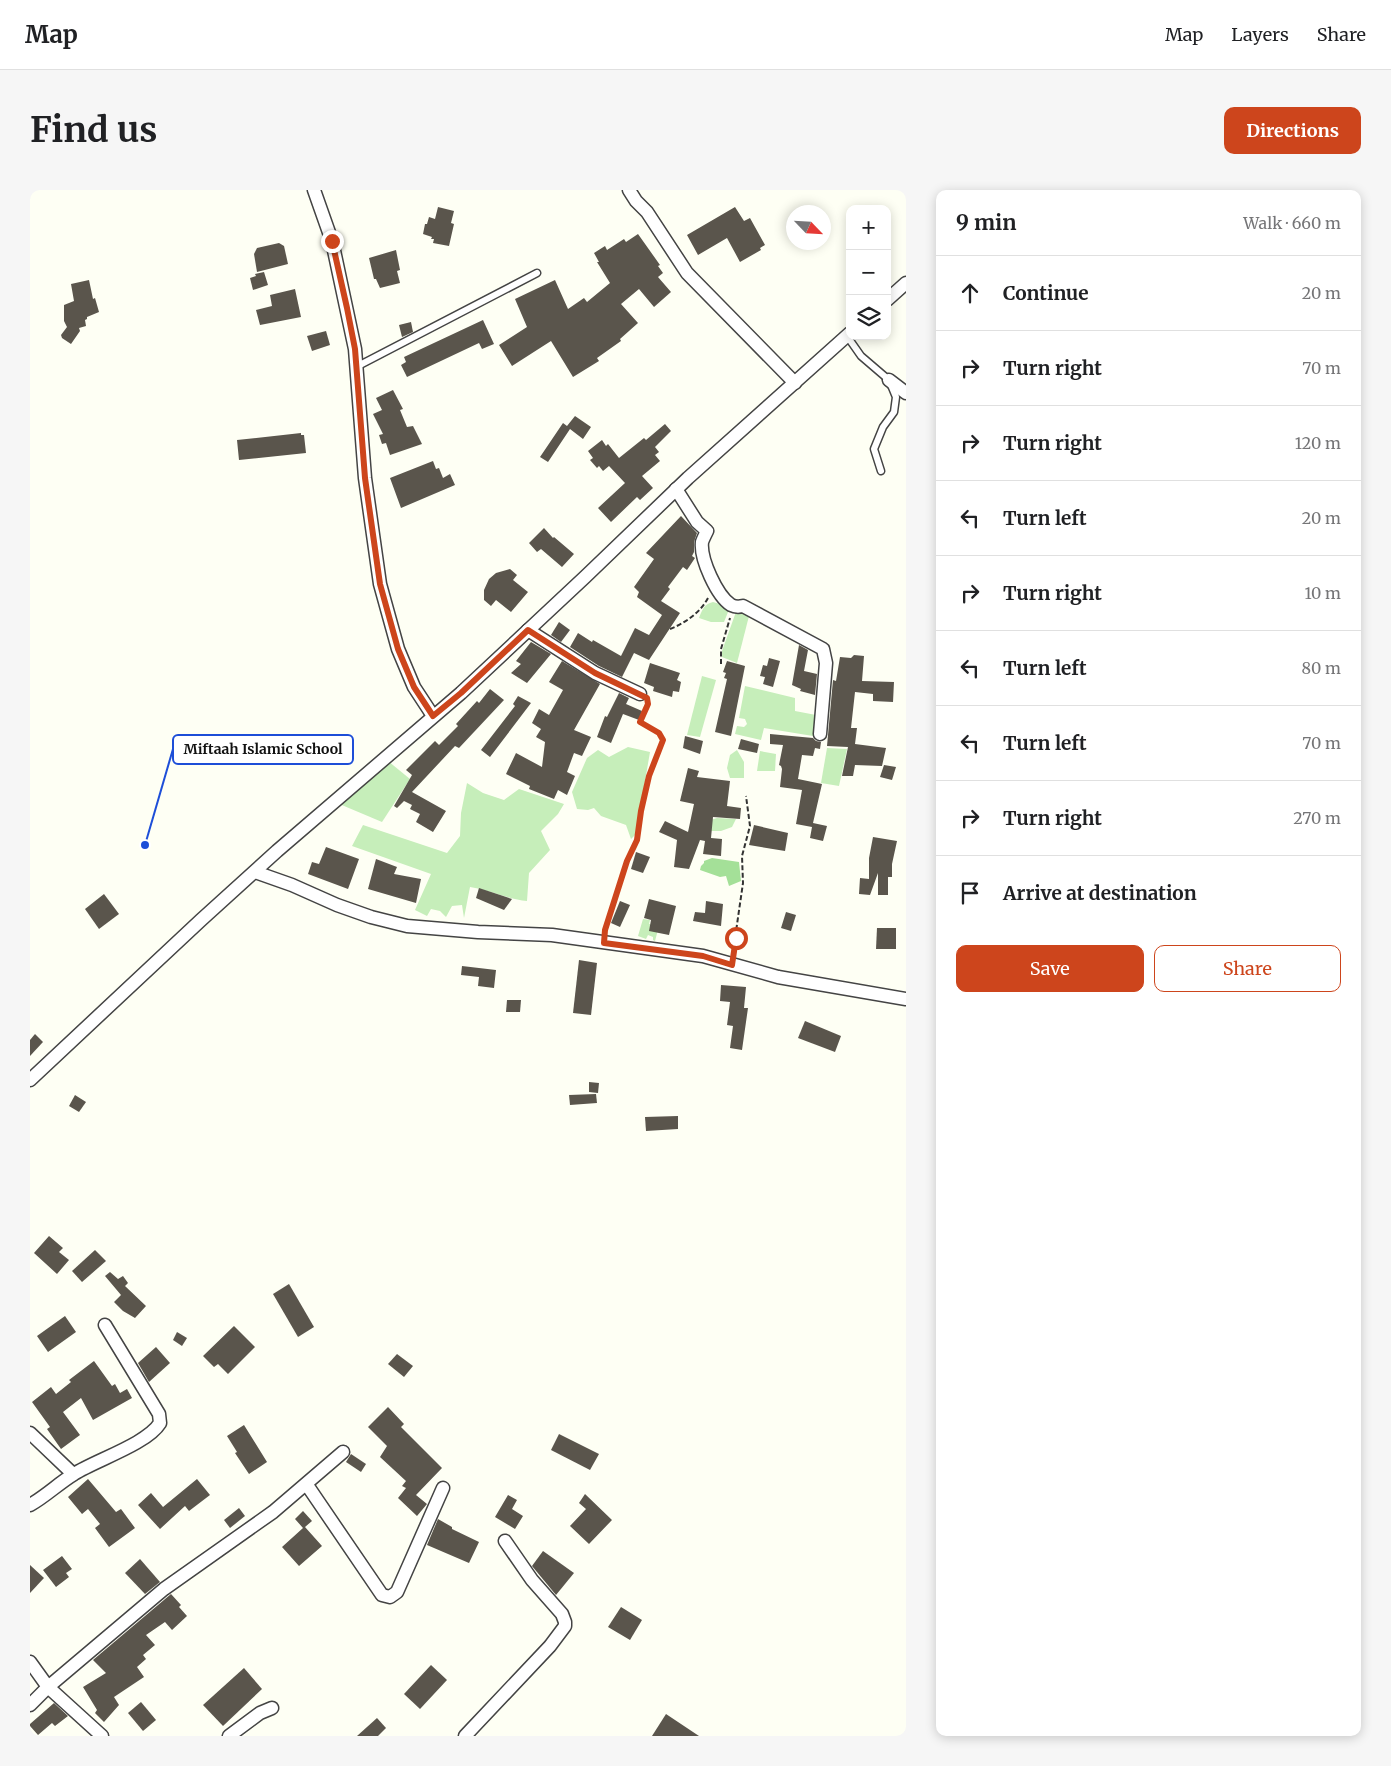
<!DOCTYPE html>
<html lang="en">
<head>
<meta charset="utf-8">
<style>
  body { margin:0; font-family:Merriweather,serif; background:#f6f6f6; color:#202124 }
  .controls { position:absolute; right:15px; top:15px; display:grid; overflow:hidden; border-radius:10px; box-shadow:0 2px 12px #0003 }
  .controls button { width:45px; height:45px; display:grid; place-items:center; padding:0; border:0; border-bottom:1px solid #e0e0e0; background:#fff; color:#202124; font:25px sans-serif }
  .compass { position:absolute; left:756px; top:15px; width:45px; height:45px; border-radius:50%; background:#fff; box-shadow:0 2px 12px #0003; rotate:115deg }
  .stop { position:absolute; width:15px; height:15px; margin:-11px; border:4px solid #cd451c; border-radius:50%; background:#fff }
  .stop.end { background:#cd451c; border-color:#fff; box-shadow:0 1px 5px #0008 }
  .list { margin:0; padding:0; list-style:none }
  h2 { display:flex; justify-content:space-between; align-items:center; height:65px; margin:0; padding:0 20px; font-size:21px }
  h2 small { font-size:16px; font-weight:400; color:#757577 }
  .list li { display:grid; grid-template-columns:32px 1fr auto; gap:15px; align-items:center; box-sizing:border-box; height:75px; padding:0 20px; border-top:1px solid #e0e0e0 }
  .list b { display:block; font-size:19px; white-space:nowrap }
  .list em { font-size:16px; font-style:normal; color:#757577 }
  .actions { display:flex; gap:10px; padding:15px 20px }
  .actions a { flex:1; padding:11px 0; border:1px solid #cd451c; border-radius:10px; text-align:center; font-size:18px; color:#cd451c }
  .actions .main { background:#cd451c; color:#fff }
  .icon { flex:none; width:28px; height:28px; fill:none; stroke:currentColor; stroke-width:2; stroke-linecap:round; stroke-linejoin:round }
  .map { position:relative; flex:none; width:876px; height:1546px; overflow:hidden; border-radius:10px }
  header { display:flex; align-items:center; gap:30px; box-sizing:border-box; height:70px; padding:0 25px; background:#fff; border-bottom:1px solid #e0e0e0 }
  header strong { font-size:24px }
  nav { display:flex; gap:28px; margin-inline-start:auto; font-size:18px }
  .intro { display:flex; align-items:center; justify-content:space-between; box-sizing:border-box; height:120px; padding:0 30px }
  h1 { margin:0; font-size:35px }
  .button { padding:12px 22px; border-radius:10px; background:#cd451c; color:#fff; font-size:18px; font-weight:700 }
  main { display:flex; gap:30px; padding:0 30px }
  aside { flex:1; background:#fff; border-radius:10px; box-shadow:0 2px 12px #0003 }
  .map>svg:first-child { display:block }
</style>
</head>
<body>
<header>
<strong>Map</strong>
<nav><a>Map</a><a>Layers</a><a>Share</a></nav>
</header>
<div class="intro"><h1>Find us</h1><a class="button">Directions</a></div>
<main>
<div class="map">
<svg width="876" height="1546" viewBox="0 0 876 1546">
  <rect width="100%" height="100%" fill="#fefff4"/>
  <g fill="#c6eeba">
    <path d="M683,412L700,417L694,432H681L669,428C672,420 674,414 683,412Z"/>
    <path d="M707,419L719,426L707,473L692,467V461Z"/>
    <path d="M672,486L686,490L670,547L657,545Z"/>
    <path d="M715,496L765,508V521L786,525L783,546L734,538L731,550L705,544L707,536L714,537L717,534L715,529L709,528Z"/>
    <path d="M598,557L620,562L606,644L601,649L596,635L571,626L564,618L558,620L547,619L542,602L557,568L568,560L579,567Z"/>
    <path d="M797,558L817,559L809,596L791,593Z"/>
    <path d="M707,560L714,572V588H700L697,578L700,565Z"/>
    <path d="M730,561L746,564L745,581H727Z"/>
    <path d="M358,571L380,589L352,632L307,613Z"/>
    <path d="M437,593L453,603L474,610L489,599L534,614L528,624L511,641L520,660L499,683L497,711C477,709 460,700 440,697L434,728L432,715L422,716L416,727L410,721L401,719L397,726L385,720L401,684L322,656L333,635L417,663L430,646L431,623Z"/>
    <path d="M687,628L706,629L702,637L691,641H681L677,631Z"/>
    <path d="M613,729L620,730L619,734L629,736L625,751L623,750V747L618,745L616,749L608,746Z"/>
  </g>
  <path fill="#a4e098" d="M682,668L709,672L711,691L699,696L696,686L690,687L670,680L671,676L674,673V671Z"/>
  <g fill="#5a554c">
    <path d="M408,17L424,21L421,33L424,34L419,56L403,53L404,49H401L402,47L393,44L395,34H397L399,27L405,29Z"/>
    <path d="M705,17L714,31L720,28L735,55L730,58L731,60L710,72L697,48L668,65L657,45Z"/>
    <path d="M608,44L630,75L628,76L633,83L628,87L641,102L624,117L609,99L591,114L608,133L590,149L591,151L567,168L569,171L543,187L521,151L482,176L469,155L497,137L485,109L525,90L538,119L554,108L557,112L580,93L567,72H569L564,63L575,56L577,60L594,49L596,52Z"/>
    <path d="M249,53L254,56L258,74L227,82L224,64L227,58Z"/>
    <path d="M366,60L370,80L367,81L370,93L350,98L346,89H344L339,68Z"/>
    <path d="M234,82L238,95L223,100L220,88L226,86L225,84Z"/>
    <path d="M59,90L63,109L65,108L69,122L57,127V129L55,130L56,136L49,138L50,141L41,154L32,148L31,145L37,137L34,131V115L44,111L41,94Z"/>
    <path d="M265,99L271,127L230,135L226,120L242,116L240,105Z"/>
    <path d="M453,130L464,154L452,159L449,153L377,187L371,175L376,172L374,167Z"/>
    <path d="M381,132L383,142L372,147L369,135Z"/>
    <path d="M296,141L300,155L282,161L277,146Z"/>
    <path d="M363,200L373,219L370,220L377,237L383,236L392,254L360,265L356,253L352,254L349,245L353,244L343,224L352,220L346,208Z"/>
    <path d="M545,226L561,237L553,249L540,239L518,272L510,267L533,233L537,236Z"/>
    <path d="M635,234L641,241L625,257L629,262L625,265L630,271L612,286L623,298L610,310L607,307L581,332L568,318L595,293L579,276L573,281L569,276L567,278L560,270L563,268L558,261L572,250L576,256L578,254L589,268L614,248L616,250Z"/>
    <path d="M271,243V245H274L276,263L209,270L207,250Z"/>
    <path d="M403,271L406,279L409,278L413,288L420,284L425,295L371,318L360,288Z"/>
    <path d="M651,326L667,343L664,352V362L662,366L665,368L657,380L653,377L638,397L640,399L631,411L650,423L619,470L604,463L592,487L569,476L540,457L548,443L562,452L563,450L591,466L605,438L619,445L632,425L607,407L609,402L604,397L624,369L616,363Z"/>
    <path d="M514,338L523,348L524,347L544,364L532,377L511,359L507,362L499,353Z"/>
    <path d="M480,379L487,385L483,390L498,402L481,422L466,410L461,416L454,410V400L459,389L466,383Z"/>
    <path d="M529,432L540,440L531,452L521,445Z"/>
    <path d="M501,452L521,464L497,493L481,483L491,474L486,471Z"/>
    <path d="M769,455L778,460L774,481L787,484L785,505L770,501L771,499L762,495Z"/>
    <path d="M824,465L834,466L832,491L864,492L863,512L843,511V504L825,502L821,538H827L825,554L856,558L852,576L825,575L823,586H812L818,557L797,556L803,490L806,491L810,467L821,468Z"/>
    <path d="M739,468L750,471L743,497L733,494L735,487L730,486L733,475L737,476Z"/>
    <path d="M532,471L570,494L544,540L561,547L552,566L544,563L537,582L545,586L537,605L528,600L524,609L499,599L500,596L476,584L486,563L512,577L515,552L506,547L511,539L502,533L509,519L519,525L533,500L519,492Z"/>
    <path d="M697,471L715,476L701,546L685,542L697,489L694,488L696,483L693,482Z"/>
    <path d="M620,473L650,483L647,490L651,492L649,502L643,501L642,507L623,501L624,497L614,493Z"/>
    <path d="M460,499L474,510L429,558L425,556L382,602L416,621L403,642L386,632L390,624L380,619L382,615L374,611L367,618L364,616L382,585L376,580L405,551L409,555L428,536L426,534L447,511L449,513Z"/>
    <path d="M589,503L599,508L596,514L612,521L609,530L593,524L581,553L567,547L575,526L577,527Z"/>
    <path d="M488,506L501,513L460,567L451,560L485,516L483,514Z"/>
    <path d="M740,544L783,548L786,551L791,552L790,559L785,558L783,566L772,565L768,589L792,594L783,633L797,636L793,651L780,648L782,637L766,634L772,600L750,597L752,579L751,576L749,575L753,555L740,554Z"/>
    <path d="M655,546L673,551L670,564L653,558Z"/>
    <path d="M711,549L729,554L727,563L708,559Z"/>
    <path d="M854,575L866,577L862,590L850,587Z"/>
    <path d="M658,578L669,581L667,587L700,591L697,616L711,618L710,629L683,627L681,648L692,649L691,666L673,664L675,651L670,650L659,679L644,677L647,650L629,642L635,631L658,642L664,614L650,611Z"/>
    <path d="M724,635L758,643L755,661L719,655Z"/>
    <path d="M843,647L867,651L862,674V687H858V705H848V683L840,705L829,704L830,688L839,689V668Z"/>
    <path d="M296,657L329,669L318,699L278,684L282,672L289,674Z"/>
    <path d="M606,662L620,667L613,683L601,679Z"/>
    <path d="M346,669L367,677L364,684L391,689L386,713L338,699Z"/>
    <path d="M449,698L482,709L474,720L446,708Z"/>
    <path d="M74,704L89,724L69,739L55,719Z"/>
    <path d="M619,709L646,716L639,745L619,741L621,730L614,728Z"/>
    <path d="M590,711L600,715L590,737L581,733Z"/>
    <path d="M676,711L693,714L691,736L663,731L665,722L675,723Z"/>
    <path d="M756,722L766,725L761,741L751,738Z"/>
    <path d="M847,738H866V759H846Z"/>
    <path d="M549,770L567,773L561,825L543,823Z"/>
    <path d="M432,776L466,780L464,798L448,796L449,787L431,785Z"/>
    <path d="M691,795L716,797L714,818H718L712,860L700,858L703,836L697,835L700,812L690,811Z"/>
    <path d="M477,810H491L490,822H476Z"/>
    <path d="M775,831L811,846L805,862L768,848Z"/>
    <path d="M5,844L13,852L0,866V850Z"/>
    <path d="M559,892L569,893L568,903L559,902Z"/>
    <path d="M566,904L567,913L540,915L539,905Z"/>
    <path d="M45,905L56,912L49,922L39,916Z"/>
    <path d="M648,926V939L616,941L615,927Z"/>
    <path d="M19,1046L33,1058L29,1062L39,1070L27,1084L4,1063Z"/>
    <path d="M65,1060L76,1071L52,1092L42,1081Z"/>
    <path d="M80,1082L88,1089L93,1086L98,1093L95,1096L116,1116L105,1128L93,1121L84,1112L91,1105L75,1086Z"/>
    <path d="M259,1094L284,1137L268,1147L243,1104Z"/>
    <path d="M35,1126L46,1142L18,1162L7,1146Z"/>
    <path d="M204,1136L225,1157L198,1184L188,1174L184,1177L173,1166Z"/>
    <path d="M147,1142L157,1148L152,1156L143,1150Z"/>
    <path d="M126,1157L140,1173L119,1192L108,1173Z"/>
    <path d="M367,1164L383,1176L374,1187L358,1174Z"/>
    <path d="M64,1171L82,1196L85,1194L90,1203L97,1199L102,1208L63,1230L51,1208L33,1222L50,1245L31,1259L17,1239L20,1237L2,1212L21,1197L26,1204L41,1192L39,1190Z"/>
    <path d="M358,1217L374,1234L371,1237L412,1278L386,1305L397,1314L387,1326L368,1308L376,1298L372,1296L376,1291L350,1267L357,1256L338,1237Z"/>
    <path d="M214,1235L237,1272L219,1284L205,1263L207,1262L197,1246Z"/>
    <path d="M529,1244L569,1264L560,1280L521,1260Z"/>
    <path d="M321,1264L336,1274L331,1282L316,1272Z"/>
    <path d="M58,1289L86,1322L91,1319L105,1338L79,1357L65,1338L70,1334L58,1319L52,1324L38,1307Z"/>
    <path d="M167,1289L180,1305L159,1321L155,1316L130,1339L108,1315L121,1303L133,1317Z"/>
    <path d="M555,1304L582,1330L559,1354L540,1336L556,1319L549,1313Z"/>
    <path d="M478,1305L487,1310L482,1319L493,1326L485,1339L465,1327Z"/>
    <path d="M209,1318L215,1326L200,1338L194,1330Z"/>
    <path d="M273,1321L282,1331L275,1337L292,1356L269,1376L252,1357L273,1338L265,1329Z"/>
    <path d="M408,1329L422,1337V1339L449,1352L439,1373L397,1355Z"/>
    <path d="M513,1361L544,1383L526,1405L502,1376Z"/>
    <path d="M32,1366L42,1379L36,1383L39,1387L26,1397L13,1380Z"/>
    <path d="M110,1369L130,1392L115,1404L95,1383Z"/>
    <path d="M0,1375L14,1388L0,1403Z"/>
    <path d="M141,1404L151,1415L149,1417L157,1426L142,1440L135,1432L116,1445L125,1455L113,1465L116,1469L107,1477L114,1487L84,1507L89,1515L74,1532L65,1523L67,1520L53,1497L76,1483L63,1470Z"/>
    <path d="M591,1417L612,1430L600,1450L578,1437Z"/>
    <path d="M401,1475L417,1490L390,1519L374,1504Z"/>
    <path d="M214,1478L232,1499L193,1536L173,1515Z"/>
    <path d="M111,1512L126,1530L113,1541L98,1523Z"/>
    <path d="M24,1513L38,1526L25,1536L22,1533L8,1545L0,1536V1534Z"/>
    <path d="M636,1524L669,1546H622Z"/>
    <path d="M347,1528L356,1538L348,1546H327Z"/>
  </g>
  <g fill="none" stroke-linecap="round" stroke-linejoin="round">
    <g stroke="#444" stroke-width="9">
      <g id="lane">
        <path d="M817,146L831,166L859,190L866,207L864,222L853,237L844,259L851,281"/>
        <path d="M326,177L507,83"/>
      </g>
    </g>
    <g stroke="#444" stroke-width="15">
      <g id="street">
        <path d="M284,0L302,51L325,159L335,288L350,394L368,459L384,497L403,526"/>
        <path d="M599,0L606,11L617,22L657,83L765,193"/>
        <path d="M857,110L876,93"/>
        <path d="M859,190L876,203"/>
        <path d="M646,299L667,332L677,341C675,345 673,349 672,352C670,369 687,406 701,415C705,417 709,417 713,416L793,459L796,473L790,544"/>
        <path d="M498,440L565,483L610,504"/>
        <path d="M225,682L262,695L307,715L341,727L377,736L448,742L522,745L673,766L748,787L876,809"/>
        <path d="M0,890L171,730L247,661L431,503L555,387L658,288L820,143"/>
        <path d="M0,1243L43,1284"/>
        <path d="M277,1295L352,1405L360,1407L367,1402L413,1298"/>
        <path d="M0,1315C16,1306 29,1293 44,1284C66,1270 117,1254 130,1233L129,1224L75,1135"/>
        <path d="M0,1472L18,1497L72,1546"/>
        <path d="M0,1515L18,1497L134,1399L243,1322L313,1262"/>
        <path d="M199,1546L230,1523L242,1518"/>
        <path d="M435,1546L520,1456L535,1436V1432L532,1424L502,1390L475,1351"/>
      </g>
    </g>
    <g stroke="#333" stroke-width="2" stroke-dasharray="5 2.5" stroke-linecap="butt">
      <path d="M640,439C655,433 670,423 678,408"/>
      <path d="M691,474V459L700,428"/>
      <path d="M575,741L597,671L607,650L611,621L619,585L633,550L629,543L610,532L617,514"/>
      <path d="M703,762L713,693L712,666L720,636L716,606"/>
    </g>
    <use href="#lane" stroke="#fff" stroke-width="6"/>
    <use href="#street" stroke="#fff" stroke-width="12"/>
  </g>
  <g fill="none" stroke-linecap="round" stroke-linejoin="round">
    <path stroke="#cd451c" stroke-width="6" d="M302,51L317,118L325,159L335,288L350,394L368,459L384,497L403,526L431,503L498,440L565,483L617,508L618,514L610,532L629,543L633,550L619,586L611,621L607,650L597,671L575,740L574,753L673,766L702,775L706,748"/>
  </g>
  <path fill="none" stroke="#1d4ed8" stroke-width="2" d="M115 655L143 559"/>
  <circle fill="#1d4ed8" stroke="#fff" stroke-width="2" cx="115" cy="655" r="5"/>
  <rect fill="#fff" stroke="#1d4ed8" stroke-width="2" x="143" y="545" width="180" height="29" rx="5"/>
  <g font-size="14" text-anchor="middle" font-weight="bold" fill="#111">
    <text x="233" y="564">Miftaah Islamic School</text>
  </g>
</svg>
<div class="controls">
<button>+</button>
<button>−</button>
<button><svg class="icon" aria-label="layers" viewBox="0 0 24 24"><path d="M12 4l9 5-9 5-9-5zM3 14l9 5 9-5"/></svg></button>
</div>
<svg class="compass" viewBox="-18 -18 36 36"><path d="M0-13l5 13h-10z" fill="#e53935"/><path d="M0 13l5-13h-10z" fill="#757577"/></svg>
<div class="stop" style="left:706px;top:748px"></div>
<div class="stop end" style="left:302px;top:51px"></div>
</div>
<aside>
<h2>9 min<small>Walk · 660 m</small></h2>
<ul class="list">
<li><svg class="icon" aria-label="ahead" viewBox="0 0 24 24"><path d="M12 20V5M6 11l6-6 6 6"/></svg><div><b>Continue</b></div><em>20 m</em></li>
<li><svg class="icon" aria-label="right" viewBox="0 0 24 24"><path d="M7 20v-9h11M14 6l5 5-5 5"/></svg><div><b>Turn right</b></div><em>70 m</em></li>
<li><svg class="icon" aria-label="right" viewBox="0 0 24 24"><path d="M7 20v-9h11M14 6l5 5-5 5"/></svg><div><b>Turn right</b></div><em>120 m</em></li>
<li><svg class="icon" aria-label="left" viewBox="0 0 24 24"><path d="M17 20v-9H6M10 6l-5 5 5 5"/></svg><div><b>Turn left</b></div><em>20 m</em></li>
<li><svg class="icon" aria-label="right" viewBox="0 0 24 24"><path d="M7 20v-9h11M14 6l5 5-5 5"/></svg><div><b>Turn right</b></div><em>10 m</em></li>
<li><svg class="icon" aria-label="left" viewBox="0 0 24 24"><path d="M17 20v-9H6M10 6l-5 5 5 5"/></svg><div><b>Turn left</b></div><em>80 m</em></li>
<li><svg class="icon" aria-label="left" viewBox="0 0 24 24"><path d="M17 20v-9H6M10 6l-5 5 5 5"/></svg><div><b>Turn left</b></div><em>70 m</em></li>
<li><svg class="icon" aria-label="right" viewBox="0 0 24 24"><path d="M7 20v-9h11M14 6l5 5-5 5"/></svg><div><b>Turn right</b></div><em>270 m</em></li>
<li><svg class="icon" aria-label="arrive" viewBox="0 0 24 24"><path d="M6 21V4h12l-3 4 3 4H6"/></svg><div><b>Arrive at destination</b></div></li>
</ul>
<div class="actions"><a class="main">Save</a><a>Share</a></div>
</aside>
</main>
</body>
</html>
